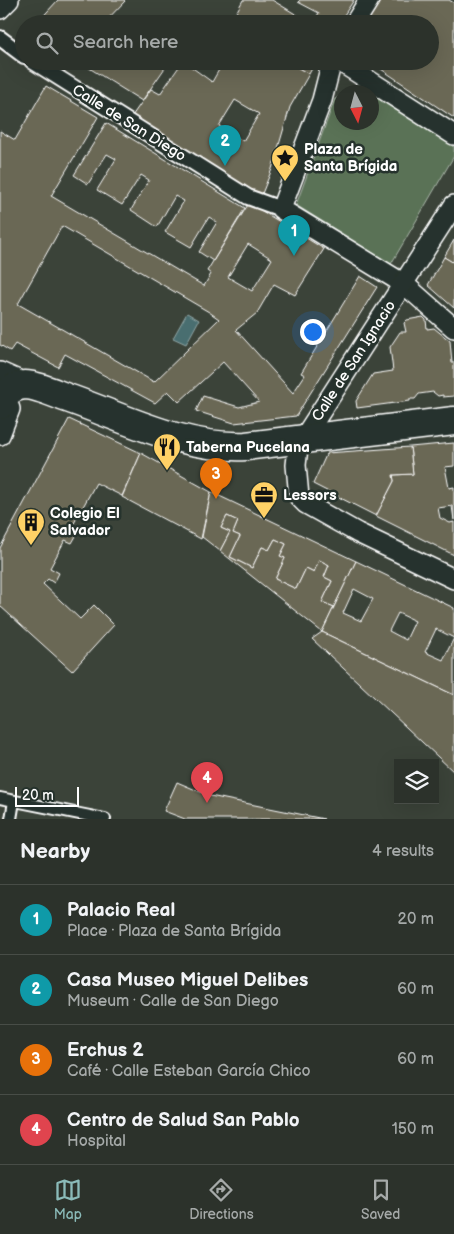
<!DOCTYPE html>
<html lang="en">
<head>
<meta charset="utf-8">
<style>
  body { margin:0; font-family:"Balsamiq Sans",sans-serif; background:#343a33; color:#f1f3f6 }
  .controls { position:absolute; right:15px; bottom:15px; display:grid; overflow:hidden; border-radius:0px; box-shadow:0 5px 20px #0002 }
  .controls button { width:45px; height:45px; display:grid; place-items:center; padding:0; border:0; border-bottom:1px solid #484d47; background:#2c322b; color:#f1f3f6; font:25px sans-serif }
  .compass { position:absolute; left:334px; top:85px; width:45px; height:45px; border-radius:50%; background:#2c322b; box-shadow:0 5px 20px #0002; rotate:174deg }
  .scale { position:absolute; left:15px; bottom:12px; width:64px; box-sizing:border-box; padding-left:5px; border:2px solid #fff; border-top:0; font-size:14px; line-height:18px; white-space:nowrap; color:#fff; -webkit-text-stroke:4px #26332d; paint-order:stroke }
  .you { position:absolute; left:312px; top:331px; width:18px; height:18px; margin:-12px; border:4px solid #fff; border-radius:50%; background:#1a73e8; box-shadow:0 0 0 8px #1a73e833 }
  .badge { display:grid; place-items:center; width:32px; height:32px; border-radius:50%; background:#8bbbb9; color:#fff; font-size:16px; font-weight:700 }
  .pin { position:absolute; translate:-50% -41px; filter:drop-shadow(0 1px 2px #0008) }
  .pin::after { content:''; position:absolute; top:26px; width:18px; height:15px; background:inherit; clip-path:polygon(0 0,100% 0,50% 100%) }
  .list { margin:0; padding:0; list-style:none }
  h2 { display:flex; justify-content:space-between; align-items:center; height:65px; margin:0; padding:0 20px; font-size:21px }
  h2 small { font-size:16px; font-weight:400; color:#a6aaa9 }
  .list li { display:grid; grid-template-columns:32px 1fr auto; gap:15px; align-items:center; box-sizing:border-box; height:70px; padding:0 20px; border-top:1px solid #484d47 }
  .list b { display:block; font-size:19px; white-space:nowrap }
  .list p { margin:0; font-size:16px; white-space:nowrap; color:#a6aaa9 }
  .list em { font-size:16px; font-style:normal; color:#a6aaa9 }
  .icon { flex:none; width:28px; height:28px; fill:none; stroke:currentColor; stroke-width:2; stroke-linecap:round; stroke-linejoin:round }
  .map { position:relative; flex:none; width:454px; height:819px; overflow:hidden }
  .search { position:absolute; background:#2c322b; box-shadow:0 5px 20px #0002; left:15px; right:15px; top:15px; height:55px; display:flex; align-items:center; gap:12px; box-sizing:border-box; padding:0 18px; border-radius:28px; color:#a6aaa9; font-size:19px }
  .sheet { height:345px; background:#2c322b }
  nav { display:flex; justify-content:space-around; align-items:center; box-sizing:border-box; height:70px; border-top:1px solid #484d47; background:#2c322b; font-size:14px; color:#a6aaa9 }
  nav a { display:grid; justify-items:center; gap:2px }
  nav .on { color:#8bbbb9 }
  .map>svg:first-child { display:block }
</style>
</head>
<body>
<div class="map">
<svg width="454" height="819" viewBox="0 0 454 819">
  <rect width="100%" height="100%" fill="#3b4339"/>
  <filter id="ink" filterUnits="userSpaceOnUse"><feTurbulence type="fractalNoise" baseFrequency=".02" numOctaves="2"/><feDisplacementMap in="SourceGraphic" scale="10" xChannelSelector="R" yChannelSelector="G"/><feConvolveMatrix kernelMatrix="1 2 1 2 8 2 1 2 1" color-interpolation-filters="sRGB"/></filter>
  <g filter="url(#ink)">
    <path fill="#5a7257" stroke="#acb8ab" d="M372,95L454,147V156L391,264L296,205L335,99L341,96L342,122H372Z"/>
    <path fill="#4a6e6f" stroke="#92a8a9" d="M187,313L199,320L186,344L173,338Z"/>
    <g fill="#6b6754" stroke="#fff" fill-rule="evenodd">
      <path d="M58,0H124L125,1L103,24H36Z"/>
      <path d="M243,0H272L312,24H230Z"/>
      <path d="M300,0H354L338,24H312L319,13L298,2Z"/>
      <path d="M381,0H449L454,3V118L369,61H430V24H366Z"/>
      <path d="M78,61H168L169,62L142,101Z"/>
      <path d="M183,61L212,82L224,61H286L309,74L290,107L272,169L261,196L198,159L132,116L151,89L160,94ZM235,100L259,114L243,141L219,126Z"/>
      <path d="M286,61H316L309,74Z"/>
      <path d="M46,86L98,117L51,196L204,286L211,274L207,271L249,203L324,249L295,295L274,284L257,313L236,330L293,393L305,375L301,373L360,276L377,287L296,416L234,423L196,411L203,396L239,407L259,402L223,362L179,402L168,391L155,403L65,354L58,367L15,344L10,351L0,345V131L15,140ZM62,226L209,312L219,319L154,382L18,304ZM248,244L272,259L252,291L228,277Z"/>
      <path d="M106,123L245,208L213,261L199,252L217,222L209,217L191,247L165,232L184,201L175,196L157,227L131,210L149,180L141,175L122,205L97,190L116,159L107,154L88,184L74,175Z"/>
      <path d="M454,240V263L444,257Z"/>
      <path d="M444,257L454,263V308L428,285Z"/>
      <path d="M423,317L426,320L427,329L434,328L450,341L452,363H454V396L443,397V395L438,396L433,392L419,394L415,399H410V401L357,408L356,401L373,374L393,371L390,347L400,332H406L404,323L407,320Z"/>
      <path d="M69,419L141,453L122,496L96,483L73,525L80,529L72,543L65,540L50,568L59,573L54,583L48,579L43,584L80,619L94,605L114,625L72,671L0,606V548Z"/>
      <path d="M454,443V466L445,467L449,488L454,487V520L452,506L438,508L440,518L450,523L454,522V555L376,516L394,481L393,475L413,474L410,447Z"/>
      <path d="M410,447L413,474L393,475L394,481L376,516L313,484L327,453Z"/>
      <path d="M141,453L211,492L201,539L122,497Z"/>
      <path d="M211,492L356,561L334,607L322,602L332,581L324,577L329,565L319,560L314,572L306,568L296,589L275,579L285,558L280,556L286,544L275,539L269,550L262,547L252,568L230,557L240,536L233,533L238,521L227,516L221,528L230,532L220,551L202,537Z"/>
      <path d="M227,516L238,521L233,533L240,536L230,557L252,568L262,547L269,550L275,539L286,544L280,556L285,558L275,579L296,589L306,568L314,572L319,560L329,565L324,577L332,581L322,602L334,607L322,632L220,551L230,532L221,528Z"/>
      <path d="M356,561L454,608V695L322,632ZM354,589L373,599L361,621L343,613ZM398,613L415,621L406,640L389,631ZM436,629L454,638L443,660L425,652Z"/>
      <path d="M322,632L454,695V772L312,639Z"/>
      <path d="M177,782L210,796L324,819H185L164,811Z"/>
    </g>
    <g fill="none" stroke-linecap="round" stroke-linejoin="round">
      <g stroke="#fff" stroke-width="14">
        <g id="service">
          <path d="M0,798L105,819"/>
          <path d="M11,819L14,801"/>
        </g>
      </g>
      <g stroke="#fff" stroke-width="18">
        <g id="pedestrian">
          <path d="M0,38L24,56"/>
          <path d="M32,61L248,197L281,209"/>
        </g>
      </g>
      <g stroke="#fff" stroke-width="22">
        <g id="minor">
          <path d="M0,9L9,0"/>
          <path d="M354,24L369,0"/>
          <path d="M332,61L322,100L281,209L404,284L454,328"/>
          <path d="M339,61L454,135"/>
          <path d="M454,205L303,439L298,448L296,465L299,497L306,504L358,533L454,579"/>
          <path d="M0,372L16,379L26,385"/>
          <path d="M0,435L10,409L5,394"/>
        </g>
      </g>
      <g stroke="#fff" stroke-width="31">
        <path id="secondary" d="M0,405C5,393 11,386 25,385C38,385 60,396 73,400C129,420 185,449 246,446L454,421"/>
      </g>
      <use href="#service" stroke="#26332d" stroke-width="10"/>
      <use href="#pedestrian" stroke="#26332d" stroke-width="14"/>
      <use href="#minor" stroke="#26332d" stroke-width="19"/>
      <use href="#secondary" stroke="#26332d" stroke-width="28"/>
    </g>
  </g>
  <defs>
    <g id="sight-pin" transform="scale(1.4375)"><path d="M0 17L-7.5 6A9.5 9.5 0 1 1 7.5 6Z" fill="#ffd166" stroke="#26332d"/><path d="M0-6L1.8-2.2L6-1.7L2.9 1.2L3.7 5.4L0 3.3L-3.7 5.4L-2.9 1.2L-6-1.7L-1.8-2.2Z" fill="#111"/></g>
    <g id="restaurant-pin" transform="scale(1.4375)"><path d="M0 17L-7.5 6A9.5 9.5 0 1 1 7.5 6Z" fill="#ffd166" stroke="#26332d"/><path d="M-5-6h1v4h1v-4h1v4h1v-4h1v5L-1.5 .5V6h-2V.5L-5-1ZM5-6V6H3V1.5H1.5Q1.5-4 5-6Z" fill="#111"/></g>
    <g id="office-pin" transform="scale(1.4375)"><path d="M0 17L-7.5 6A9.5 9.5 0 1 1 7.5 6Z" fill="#ffd166" stroke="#26332d"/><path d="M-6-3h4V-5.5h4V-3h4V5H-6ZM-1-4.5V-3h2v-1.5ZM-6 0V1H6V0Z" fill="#111"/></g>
    <g id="building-pin" transform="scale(1.4375)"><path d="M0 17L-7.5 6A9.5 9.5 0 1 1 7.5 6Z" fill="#ffd166" stroke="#26332d"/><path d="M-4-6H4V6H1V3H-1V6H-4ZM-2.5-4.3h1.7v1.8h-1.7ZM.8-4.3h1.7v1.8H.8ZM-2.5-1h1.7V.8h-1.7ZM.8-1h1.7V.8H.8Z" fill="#111"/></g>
  </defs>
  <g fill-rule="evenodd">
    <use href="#sight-pin" x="285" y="158"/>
    <use href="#restaurant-pin" x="167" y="447"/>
    <use href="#office-pin" x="264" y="495"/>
    <use href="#building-pin" x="31" y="522"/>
  </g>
  <g text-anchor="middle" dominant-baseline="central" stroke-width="5" stroke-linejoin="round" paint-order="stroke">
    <g font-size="15" fill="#fff" stroke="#26332d">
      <text transform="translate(129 123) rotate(32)">Calle de San Diego</text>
      <text transform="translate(354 361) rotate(-57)">Calle de San Ignacio</text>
    </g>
    <g font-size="15" font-weight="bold" fill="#fff" stroke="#26332d" text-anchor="start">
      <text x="304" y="149">Plaza de<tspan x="304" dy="17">Santa Brígida</tspan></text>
      <text x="186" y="447">Taberna Pucelana</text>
      <text x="283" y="495">Lessors</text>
      <text x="50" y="513">Colegio El<tspan x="50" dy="17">Salvador</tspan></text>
    </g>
  </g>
</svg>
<div class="controls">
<button><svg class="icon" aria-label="layers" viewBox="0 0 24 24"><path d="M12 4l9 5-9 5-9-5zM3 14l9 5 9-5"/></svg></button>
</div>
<svg class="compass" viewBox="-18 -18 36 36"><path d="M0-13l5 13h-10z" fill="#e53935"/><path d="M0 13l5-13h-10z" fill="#a6aaa9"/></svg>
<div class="scale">20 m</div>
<div class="you"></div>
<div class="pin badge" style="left:294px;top:256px;background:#0f9aa8">1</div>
<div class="pin badge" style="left:225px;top:166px;background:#0f9aa8">2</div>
<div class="pin badge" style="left:216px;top:499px;background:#e8710a">3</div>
<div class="pin badge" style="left:207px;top:803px;background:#e0444e">4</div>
<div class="search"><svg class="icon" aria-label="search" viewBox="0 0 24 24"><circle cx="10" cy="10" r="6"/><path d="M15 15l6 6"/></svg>Search here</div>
</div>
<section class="sheet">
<h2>Nearby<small>4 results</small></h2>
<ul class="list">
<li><span class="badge" style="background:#0f9aa8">1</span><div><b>Palacio Real</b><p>Place · Plaza de Santa Brígida</p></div><em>20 m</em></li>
<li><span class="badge" style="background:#0f9aa8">2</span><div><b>Casa Museo Miguel Delibes</b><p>Museum · Calle de San Diego</p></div><em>60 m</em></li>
<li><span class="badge" style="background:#e8710a">3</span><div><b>Erchus 2</b><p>Café · Calle Esteban García Chico</p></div><em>60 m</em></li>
<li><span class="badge" style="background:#e0444e">4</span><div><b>Centro de Salud San Pablo</b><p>Hospital</p></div><em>150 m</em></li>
</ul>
</section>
<nav>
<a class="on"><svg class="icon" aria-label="map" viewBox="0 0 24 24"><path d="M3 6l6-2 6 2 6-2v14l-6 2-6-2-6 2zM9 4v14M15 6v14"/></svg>Map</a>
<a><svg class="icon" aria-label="directions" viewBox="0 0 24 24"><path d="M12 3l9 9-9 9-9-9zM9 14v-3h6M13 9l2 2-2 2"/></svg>Directions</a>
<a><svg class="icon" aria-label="saved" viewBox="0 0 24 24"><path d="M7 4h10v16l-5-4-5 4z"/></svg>Saved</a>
</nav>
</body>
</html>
